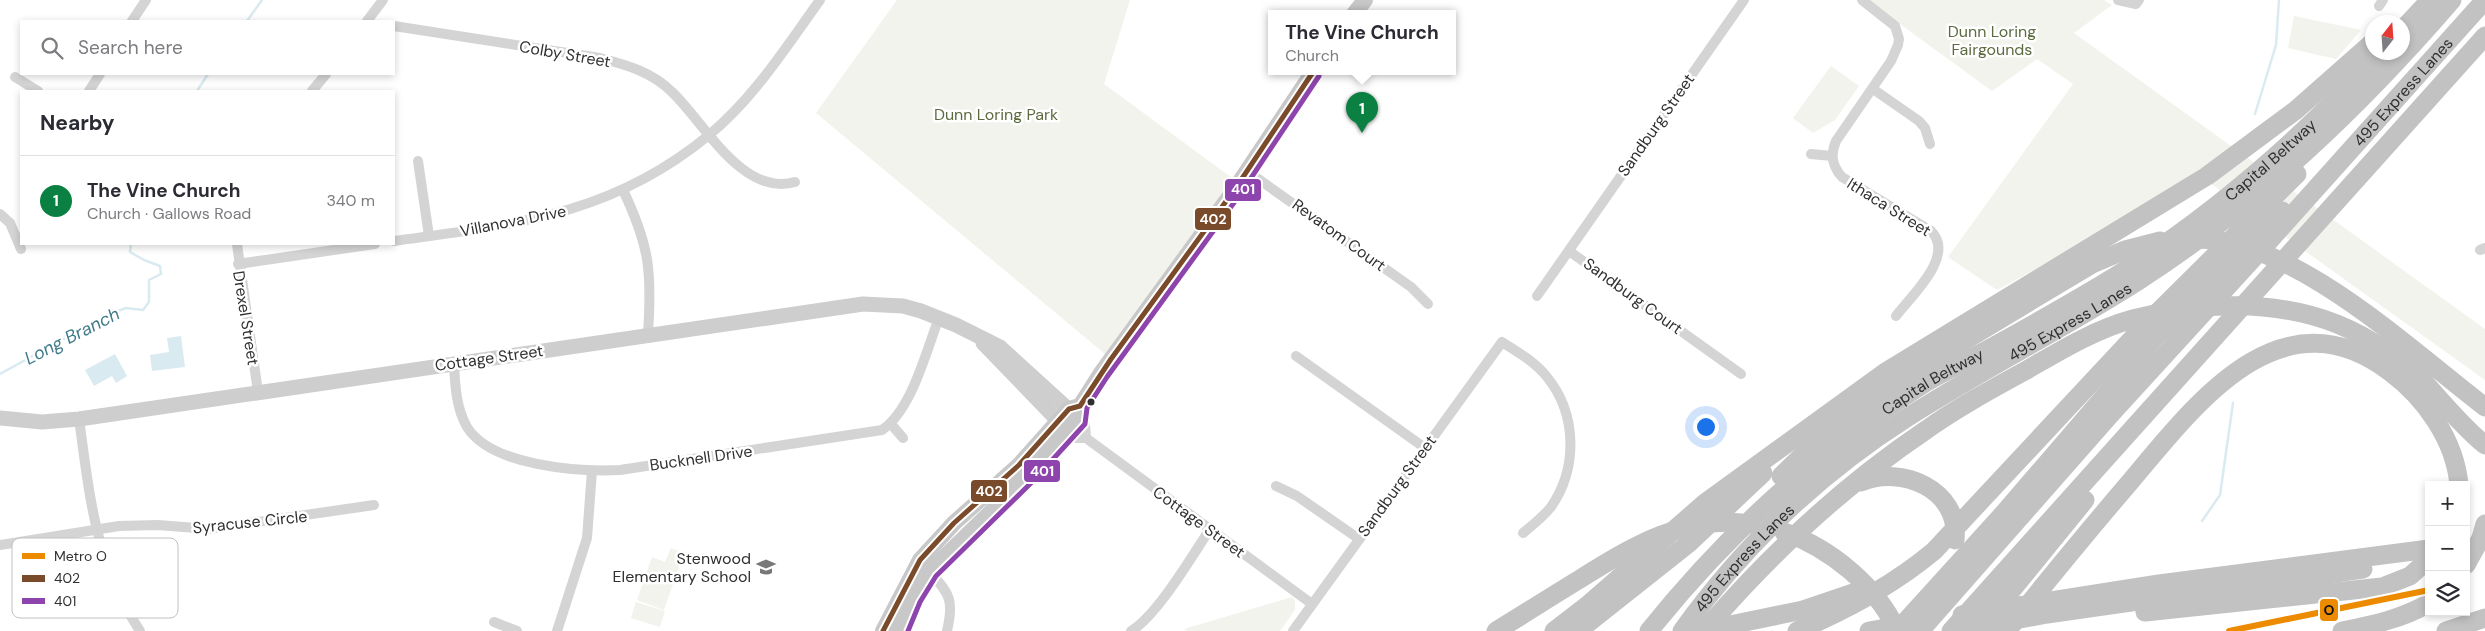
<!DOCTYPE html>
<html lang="en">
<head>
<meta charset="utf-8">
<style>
  body { margin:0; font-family:"DM Sans",sans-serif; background:#f2f2f3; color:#2b2b33 }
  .controls { position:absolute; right:15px; bottom:15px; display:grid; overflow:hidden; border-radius:0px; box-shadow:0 2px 8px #0003 }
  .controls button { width:45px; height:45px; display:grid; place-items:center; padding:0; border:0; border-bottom:1px solid #e1e1e2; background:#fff; color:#2b2b33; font:25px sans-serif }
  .compass { position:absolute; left:2365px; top:15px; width:45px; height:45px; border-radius:50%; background:#fff; box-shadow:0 2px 8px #0003; rotate:17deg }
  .you { position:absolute; left:1705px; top:426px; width:18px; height:18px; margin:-12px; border:4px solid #fff; border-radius:50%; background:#1a73e8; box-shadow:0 0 0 8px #1a73e833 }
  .badge { display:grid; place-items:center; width:32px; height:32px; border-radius:50%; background:#0b8043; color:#fff; font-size:16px; font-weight:700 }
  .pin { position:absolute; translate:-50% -41px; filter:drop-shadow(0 1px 2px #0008) }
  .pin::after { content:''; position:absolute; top:26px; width:18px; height:15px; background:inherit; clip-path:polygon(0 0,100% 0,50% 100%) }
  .popup { position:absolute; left:1268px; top:10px; width:188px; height:65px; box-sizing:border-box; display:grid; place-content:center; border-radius:0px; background:#fff; filter:drop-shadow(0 1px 4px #0005); font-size:16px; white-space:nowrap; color:#7c7c81 }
  .popup b { font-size:19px; color:#2b2b33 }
  .popup::after { content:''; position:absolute; left:50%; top:100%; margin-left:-10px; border:10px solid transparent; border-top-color:#fff }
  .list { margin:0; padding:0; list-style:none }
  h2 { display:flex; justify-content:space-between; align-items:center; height:65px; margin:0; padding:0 20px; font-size:21px }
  h2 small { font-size:16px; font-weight:400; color:#7c7c81 }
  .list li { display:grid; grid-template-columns:32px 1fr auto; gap:15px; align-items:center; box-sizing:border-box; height:90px; padding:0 20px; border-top:1px solid #e1e1e2 }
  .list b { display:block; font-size:19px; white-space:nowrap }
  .list p { margin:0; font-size:16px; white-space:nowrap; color:#7c7c81 }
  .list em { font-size:16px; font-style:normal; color:#7c7c81 }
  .icon { flex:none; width:28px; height:28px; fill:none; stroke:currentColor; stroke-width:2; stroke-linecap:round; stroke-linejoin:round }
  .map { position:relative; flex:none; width:2485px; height:631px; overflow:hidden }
  .search { position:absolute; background:#fff; box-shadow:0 2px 8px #0003; left:20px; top:20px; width:375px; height:55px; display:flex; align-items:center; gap:12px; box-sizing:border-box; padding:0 18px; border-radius:0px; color:#7c7c81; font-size:19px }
  .panel { position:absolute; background:#fff; box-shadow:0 2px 8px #0003; left:20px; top:90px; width:375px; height:155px; border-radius:0px }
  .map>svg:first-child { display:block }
</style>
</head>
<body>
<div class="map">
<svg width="2485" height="631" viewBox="0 0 2485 631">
  <rect width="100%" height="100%" fill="#fff"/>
  <g fill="#f1f3ec">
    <path d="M897,0H1130L1104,84L1239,183L1111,359L816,113Z"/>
    <path d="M1867,0H2104L2112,5L2074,33L2485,329V380L2199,175L2181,190L1997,290L1948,257L2073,84L2037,59L1992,91Z"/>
    <path d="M2294,16L2361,30L2336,59L2288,48Z"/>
    <path d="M1831,66L1859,86L1835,120L1813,133L1793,118Z"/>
    <path d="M671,548L684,553L664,610L637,600L652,557L665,562Z"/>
    <path d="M1292,597L1295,600V610L1280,631H1188L1184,629Z"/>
    <path d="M636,602L665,611L660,627L631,618Z"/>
  </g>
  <g fill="#d9ebf0">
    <path d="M181,336L185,367L152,371L150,355L169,352L167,338Z"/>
    <path d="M115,354L127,376L116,383L112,376L94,386L85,370Z"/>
  </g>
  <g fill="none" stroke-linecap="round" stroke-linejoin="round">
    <g stroke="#d9ebf0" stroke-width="2.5">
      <path d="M247,21L262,0"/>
      <path d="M197,91L208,74"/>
      <path d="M2255,114L2276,45L2279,0"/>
      <path d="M0,374L109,314L126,308L143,310L149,302V280L161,274L160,266L144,260L130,252L131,244"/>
      <path d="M2202,521L2220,495L2233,403"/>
    </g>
    <g stroke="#d4d4d4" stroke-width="10">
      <path d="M1862,0L1895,26L1899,39L1898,45L1891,61L1836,141C1830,155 1832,166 1842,177L1931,231C1956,256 1911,296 1896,316"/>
      <path d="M2118,0L2136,4L2139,0"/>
      <path d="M2379,6L2383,0"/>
      <path d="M132,21L146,0"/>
      <path d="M367,21L383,0"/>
      <path d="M394,26L600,58C627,65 652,72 672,92C704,122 742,197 795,182"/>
      <path d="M15,77L38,91"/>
      <path d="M1873,89L1919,121L1925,128L1930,144"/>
      <path d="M89,91L100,74"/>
      <path d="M312,91L326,74"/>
      <path d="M1811,154L1832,156"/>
      <path d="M418,161L429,236"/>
      <path d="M1247,171L1411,287L1428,304"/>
      <path d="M623,190C650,247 652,272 648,334"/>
      <path d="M0,214L10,223L21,249"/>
      <path d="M394,241C514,224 611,216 709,135C754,98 786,47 820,0"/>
      <path d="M237,244L258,392"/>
      <path d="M2480,250L2485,248"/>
      <path d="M1569,251L1741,374"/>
      <path d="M238,264L375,244"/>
      <path d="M1537,296L1744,0"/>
      <path d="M1296,356L1425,448"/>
      <path d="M454,363C455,385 456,408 467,427C491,466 579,472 620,470L882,430C912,410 926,351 939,318"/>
      <path d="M79,419C90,498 95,562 140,631"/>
      <path d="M1079,419L1085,425L1086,438"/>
      <path d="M891,424L903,438"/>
      <path d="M1069,431L1076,438H1086L1312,604"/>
      <path d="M1276,486L1297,496L1359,539"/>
      <path d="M0,545L119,526L158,525L209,529L374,505"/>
      <path d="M927,568C948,593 955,597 947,631"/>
      <path d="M494,622L517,631"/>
      <path d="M557,631L587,538L592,471"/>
      <path d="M1131,631C1157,616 1192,556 1210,529"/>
      <path d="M1293,631L1502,342C1518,352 1535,362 1547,377C1577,414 1578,468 1551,507C1543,517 1533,525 1523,533"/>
    </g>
    <g stroke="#cecece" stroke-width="15">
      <path d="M983,343L1066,429"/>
      <path d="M0,418L42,422L79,419L863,304L903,306L921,311L956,325L1000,347L1078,418"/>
    </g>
    <g stroke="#c8c8c8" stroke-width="16">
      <path d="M1354,14L1365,0"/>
      <path d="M883,631L920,560L954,523L1019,465L1069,409L1080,406"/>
      <path d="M900,631L913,599L930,571L1029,475L1079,419L1080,406L1101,373L1235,189L1313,72"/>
    </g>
    <g stroke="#c2c2c2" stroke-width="19">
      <path d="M2402,30L2430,0"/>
      <path d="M2195,239C2293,238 2409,349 2485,407"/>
      <path d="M1781,476L1819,439L1882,390L2092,264L2125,250L2160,241"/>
      <path d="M1861,482C1901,465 1960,489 1955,540"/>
      <path d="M1784,532C1830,548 1877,586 1897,631"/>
      <path d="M2466,565L2481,538L2485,524"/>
      <path d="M2145,612L2382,587L2410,576L2429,559"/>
      <path d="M1993,613L2085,500"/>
      <path d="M1962,615L2159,584L2429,549"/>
      <path d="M1496,631C1524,614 1552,596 1580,579C1633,546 1685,514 1750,524"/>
      <path d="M1554,631L1589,604L1705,503L1887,371L2207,176L2296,110L2372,43"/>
      <path d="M1578,631L1689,543L1763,473"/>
      <path id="s1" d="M1649,631C1728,532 1818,451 1925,383C1948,369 1973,358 1996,345C2043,319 2090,293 2135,264C2227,204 2307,132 2382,52"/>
      <path id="s2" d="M1682,631C1743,546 1820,473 1908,417C1983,369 2063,329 2138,281C2260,202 2357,110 2452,0"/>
      <path d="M1701,631L1803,610L1856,592"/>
      <path d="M1704,631C1769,555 1843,486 1926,430C1957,408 1990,390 2023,372C2058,352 2093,330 2133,319C2198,302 2274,299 2337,324C2369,337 2401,359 2426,384C2445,405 2463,427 2485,445"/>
      <path d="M1797,631C1847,610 1892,586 1934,551L2145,325L2297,174"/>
      <path d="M1869,631L1908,624"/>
      <path d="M1897,631L2004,513L2152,341L2230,260L2282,211"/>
      <path id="s3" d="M1920,631L2110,415L2269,241L2485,0"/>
      <path d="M1951,631L2485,36"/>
      <path d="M1954,631L2047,614L2363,569"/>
      <path d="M2007,631C2047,581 2088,531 2130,482C2195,405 2280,289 2390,372C2425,398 2455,440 2459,485"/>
      <path d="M2342,631C2372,625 2402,619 2429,603"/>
      <path d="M2446,631L2485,618"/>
    </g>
    <g stroke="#fff" stroke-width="9">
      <path id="bus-1" d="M883,631L920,560L954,523L1019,465L1069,409L1080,406L1111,359L1235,189L1313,72"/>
    </g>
    <g stroke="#fff" stroke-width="9">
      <path id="bus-2" d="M908,631L920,602L936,576L1034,480L1085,424L1087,408L1107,377L1241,193L1319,76"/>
    </g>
    <use href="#bus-1" stroke="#7a4b2a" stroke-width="5"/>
    <use href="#bus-2" stroke="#8e44ad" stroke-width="5"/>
    <g stroke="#fff" stroke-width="10">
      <path id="metro-1" d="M2229,631L2429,590"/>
    </g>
    <use href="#metro-1" stroke="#ed8b00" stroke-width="6"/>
  </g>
  <defs>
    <g id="school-bare" transform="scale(1.5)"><path d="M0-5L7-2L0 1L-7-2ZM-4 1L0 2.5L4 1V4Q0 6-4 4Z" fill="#787878" stroke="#fff" stroke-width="2.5" paint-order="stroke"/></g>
  </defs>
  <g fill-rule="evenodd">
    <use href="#school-bare" x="766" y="567"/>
  </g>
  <circle fill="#303030" stroke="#fff" stroke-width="2" cx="1091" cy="402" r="4.5"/>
  <g text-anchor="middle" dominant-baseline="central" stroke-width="5" stroke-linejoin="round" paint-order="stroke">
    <g font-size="16" fill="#5c6a3f" stroke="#fff">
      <text x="1992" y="31">Dunn Loring<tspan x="1992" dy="18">Fairgounds</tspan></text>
      <text x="996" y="114">Dunn Loring Park</text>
    </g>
    <g font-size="16" fill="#303030" stroke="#fff">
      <text transform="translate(565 54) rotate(10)">Colby Street</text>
      <text stroke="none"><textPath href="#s3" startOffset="724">495 Express Lanes</textPath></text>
      <text transform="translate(1656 125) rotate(-55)">Sandburg Street</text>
      <text stroke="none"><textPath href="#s1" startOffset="785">Capital Beltway</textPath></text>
      <text transform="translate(1889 207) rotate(32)">Ithaca Street</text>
      <text transform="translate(513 221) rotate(-11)">Villanova Drive</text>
      <text transform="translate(1339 235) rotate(36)">Revatom Court</text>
      <text transform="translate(1633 296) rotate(36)">Sandburg Court</text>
      <text transform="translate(246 318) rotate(81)">Drexel Street</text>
      <text stroke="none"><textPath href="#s2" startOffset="501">495 Express Lanes</textPath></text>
      <text transform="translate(489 358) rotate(-8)">Cottage Street</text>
      <text stroke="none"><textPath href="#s1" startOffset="380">Capital Beltway</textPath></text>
      <text transform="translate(701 458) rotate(-8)">Bucknell Drive</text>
      <text transform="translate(1397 486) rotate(-54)">Sandburg Street</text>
      <text transform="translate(250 522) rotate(-6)">Syracuse Circle</text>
      <text transform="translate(1199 522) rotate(36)">Cottage Street</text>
      <text stroke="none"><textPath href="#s2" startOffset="96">495 Express Lanes</textPath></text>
    </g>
    <g font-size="16" fill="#303030" stroke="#fff" text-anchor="end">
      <text x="751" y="558">Stenwood<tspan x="751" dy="18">Elementary School</tspan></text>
    </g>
    <g font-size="18" font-style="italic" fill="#407b89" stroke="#fff">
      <text transform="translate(72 336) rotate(-27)">Long Branch</text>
    </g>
  </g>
  <rect x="12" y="538" width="166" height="80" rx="8" fill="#fff" stroke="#c1c1c1" stroke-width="1"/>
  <rect x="22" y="553" width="23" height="6" fill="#ed8b00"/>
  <rect x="22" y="575" width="23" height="7" fill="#7a4b2a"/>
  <rect x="22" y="598" width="23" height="6" fill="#8e44ad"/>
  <g font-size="14" fill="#303030">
    <text x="54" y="561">Metro O</text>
    <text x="54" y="583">402</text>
    <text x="54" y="606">401</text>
  </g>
  <g stroke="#fff" stroke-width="2">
    <rect x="1224" y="178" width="38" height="24" rx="5" fill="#8e44ad"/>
    <rect x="1194" y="207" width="38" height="24" rx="5" fill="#7a4b2a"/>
    <rect x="1023" y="459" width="38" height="24" rx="5" fill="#8e44ad"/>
    <rect x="970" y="479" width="38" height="24" rx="5" fill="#7a4b2a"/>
    <rect x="2319" y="598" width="20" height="24" rx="5" fill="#ed8b00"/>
  </g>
  <g font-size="14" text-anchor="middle" font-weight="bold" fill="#fff">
    <text x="1243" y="194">401</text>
    <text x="1213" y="224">402</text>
    <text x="1042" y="476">401</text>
    <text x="989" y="496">402</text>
  </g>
  <g font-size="14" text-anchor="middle" font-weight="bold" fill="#111">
    <text x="2329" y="615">O</text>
  </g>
</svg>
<div class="controls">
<button>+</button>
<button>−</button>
<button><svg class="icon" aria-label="layers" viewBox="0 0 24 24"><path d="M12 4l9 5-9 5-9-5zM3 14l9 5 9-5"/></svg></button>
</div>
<svg class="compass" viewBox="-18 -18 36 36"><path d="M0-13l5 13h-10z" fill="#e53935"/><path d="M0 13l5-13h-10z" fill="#7c7c81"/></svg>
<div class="you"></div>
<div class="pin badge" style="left:1362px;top:133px">1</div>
<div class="popup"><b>The Vine Church</b>Church</div>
<div class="search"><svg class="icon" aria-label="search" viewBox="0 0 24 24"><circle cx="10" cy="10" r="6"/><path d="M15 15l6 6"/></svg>Search here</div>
<section class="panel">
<h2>Nearby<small></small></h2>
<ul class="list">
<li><span class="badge">1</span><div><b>The Vine Church</b><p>Church · Gallows Road</p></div><em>340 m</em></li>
</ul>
</section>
</div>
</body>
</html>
